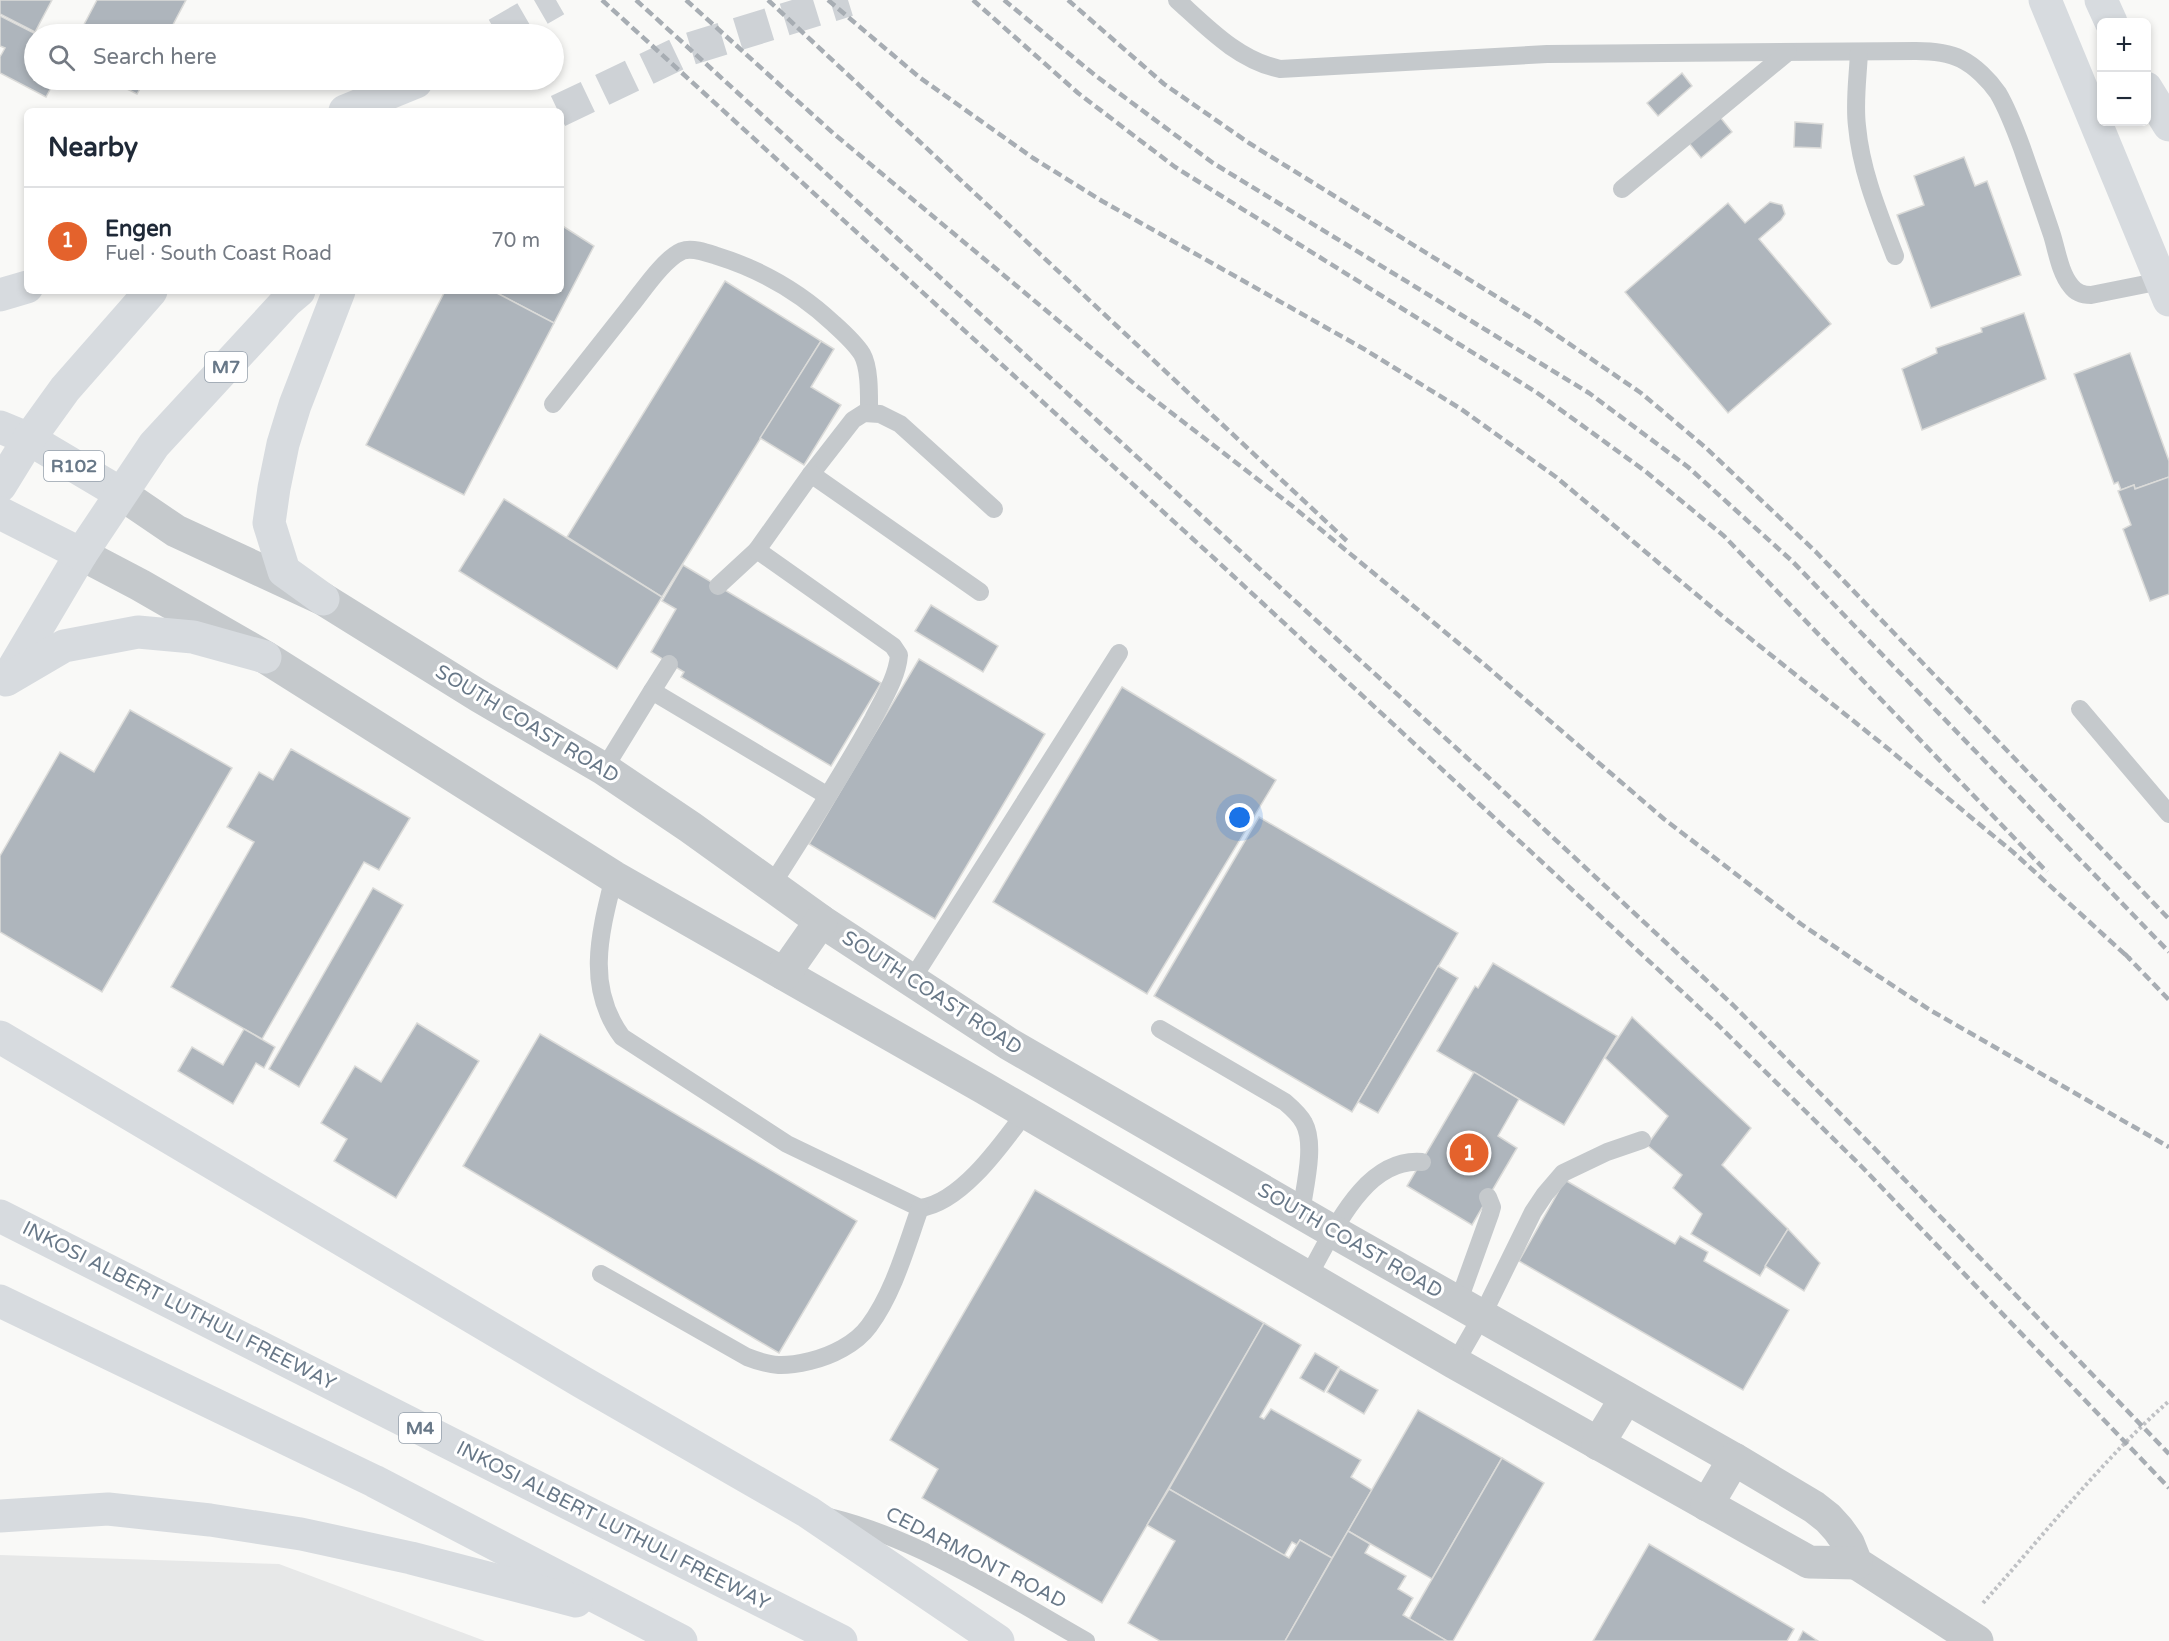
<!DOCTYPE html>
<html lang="en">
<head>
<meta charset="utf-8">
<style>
  body { margin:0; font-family:"Varela Round",sans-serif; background:#f2f2f3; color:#1f2937 }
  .controls { position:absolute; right:18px; top:18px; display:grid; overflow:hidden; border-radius:9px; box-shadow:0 3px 9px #0003 }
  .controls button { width:54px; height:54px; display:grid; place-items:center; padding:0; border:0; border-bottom:2px solid #e0e1e3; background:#fff; color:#1f2937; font:30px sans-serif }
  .you { position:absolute; left:1240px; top:818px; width:21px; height:21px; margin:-15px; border:4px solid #fff; border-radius:50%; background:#1a73e8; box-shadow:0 0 0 9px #1a73e833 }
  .badge { display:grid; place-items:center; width:39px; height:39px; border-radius:50%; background:#e4622c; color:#fff; font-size:20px; font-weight:700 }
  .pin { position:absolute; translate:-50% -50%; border:3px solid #fff; box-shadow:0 2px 6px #0006 }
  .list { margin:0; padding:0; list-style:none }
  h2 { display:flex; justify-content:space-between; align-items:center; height:78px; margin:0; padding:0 24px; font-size:26px }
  h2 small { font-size:20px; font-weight:400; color:#747a83 }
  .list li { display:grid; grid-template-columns:39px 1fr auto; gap:18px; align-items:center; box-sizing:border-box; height:108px; padding:0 24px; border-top:2px solid #e0e1e3 }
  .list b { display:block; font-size:22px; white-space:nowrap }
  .list p { margin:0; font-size:20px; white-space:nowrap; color:#747a83 }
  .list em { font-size:20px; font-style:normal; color:#747a83 }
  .icon { flex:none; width:33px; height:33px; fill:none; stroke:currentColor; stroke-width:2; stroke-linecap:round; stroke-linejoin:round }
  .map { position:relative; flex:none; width:2169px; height:1641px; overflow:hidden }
  .search { position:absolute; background:#fff; box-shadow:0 3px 9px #0003; left:24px; top:24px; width:540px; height:66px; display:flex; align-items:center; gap:15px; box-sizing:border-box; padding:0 21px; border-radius:33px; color:#747a83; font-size:22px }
  .panel { position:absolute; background:#fff; box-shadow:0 3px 9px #0003; left:24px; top:108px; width:540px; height:186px; border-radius:9px }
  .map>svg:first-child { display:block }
</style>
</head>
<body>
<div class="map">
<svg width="2169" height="1641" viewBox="0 0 2169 1641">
  <rect width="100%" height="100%" fill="#f9f9f7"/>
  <path fill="#e7e8e8" d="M0,1555L279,1564L485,1641H0Z"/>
  <g fill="#aeb5bc" stroke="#dbdbd9" stroke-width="1.5">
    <path d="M0,0H52L35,32L0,14Z"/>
    <path d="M97,0H186L168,34H79Z"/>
    <path d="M0,16L36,34H34V80H55L46,97L0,73V57L5,48L0,46Z"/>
    <path d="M1682,73L1692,86L1658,116L1647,103Z"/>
    <path d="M109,80H145L137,94Z"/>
    <path d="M1720,117L1732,132L1701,158L1689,143Z"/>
    <path d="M1795,122L1823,124L1821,148L1794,147Z"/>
    <path d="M1964,157L1975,186L1987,181L2021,275L1931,308L1897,215L1924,205L1914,176Z"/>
    <path d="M1770,202L1782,205L1785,214L1781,220L1759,239L1831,324L1728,413L1625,292L1728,203L1745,223Z"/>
    <path d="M561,225L594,246L554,323L493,291H561Z"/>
    <path d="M725,281L821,341L662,597L567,537Z"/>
    <path d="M445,291H493L554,323L464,495L366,445Z"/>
    <path d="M2024,313L2046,379L1922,430L1902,369L1937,353L1936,348L1982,332L1981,328Z"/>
    <path d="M821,341L834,349L811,387L841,405L804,465L760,438Z"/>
    <path d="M2130,353L2169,461V477L2135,489L2134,485L2121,490L2118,482L2114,484L2074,374Z"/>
    <path d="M2169,477V594L2150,601L2123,529L2131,525L2118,491L2134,485L2135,489Z"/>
    <path d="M504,499L662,597L617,669L459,571Z"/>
    <path d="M683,565L881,683L831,766L681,677L684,672L651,652L676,609L662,601Z"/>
    <path d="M931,605L998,646L983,672L915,631Z"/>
    <path d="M919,659L1045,734L935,919L809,844Z"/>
    <path d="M1122,687L1276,780L1147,994L993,902Z"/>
    <path d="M130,710L232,768L102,992L0,932V856L60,752L94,772Z"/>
    <path d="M291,749L410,818L379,870L364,862L262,1039L171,987L254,842L227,827L259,772L273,780Z"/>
    <path d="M1259,817L1458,933L1352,1112L1154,996Z"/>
    <path d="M373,888L403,905L299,1087L269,1069Z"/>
    <path d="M1493,963L1617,1036L1564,1125L1437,1051L1475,986L1478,988Z"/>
    <path d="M1438,966L1458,978L1378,1113L1358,1102Z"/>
    <path d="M1632,1017L1751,1128L1722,1165L1788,1229L1760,1276L1691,1234L1702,1214L1673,1188L1682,1175L1647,1145L1668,1116L1605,1058Z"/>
    <path d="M417,1023L479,1061L396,1198L334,1161L347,1139L321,1123L355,1066L381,1082Z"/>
    <path d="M244,1029L275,1047L264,1068L256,1063L233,1104L178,1071L192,1047L223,1065Z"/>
    <path d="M540,1034L857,1221L779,1353L463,1166Z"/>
    <path d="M1474,1072L1519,1099L1498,1136L1517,1148L1472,1225L1407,1186Z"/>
    <path d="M1565,1180L1675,1244L1680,1236L1708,1252L1704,1261L1789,1310L1743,1390L1519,1261Z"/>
    <path d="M1035,1190L1264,1323L1102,1603L922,1498L938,1469L890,1440Z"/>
    <path d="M1788,1229L1820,1263L1804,1291L1765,1266Z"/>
    <path d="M1264,1323L1301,1345L1260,1417L1264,1419L1271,1409L1361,1460L1351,1477L1372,1490L1332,1558L1300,1540L1297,1545L1292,1542L1284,1556L1169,1489Z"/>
    <path d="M1315,1353L1339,1367L1324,1392L1300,1378Z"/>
    <path d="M1340,1369L1378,1390L1364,1414L1327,1392Z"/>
    <path d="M1418,1410L1502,1458L1432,1579L1348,1531Z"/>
    <path d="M1502,1458L1544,1483L1453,1641H1447L1409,1619Z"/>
    <path d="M1169,1489L1289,1558L1300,1540L1332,1558L1285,1641H1160L1128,1623L1175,1541L1147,1525Z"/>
    <path d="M1348,1531L1370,1544L1365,1553L1406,1576L1398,1589L1413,1598L1403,1615L1447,1641H1285Z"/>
    <path d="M1649,1544L1794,1629L1787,1641H1593Z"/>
    <path d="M1803,1631L1818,1641H1798Z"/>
  </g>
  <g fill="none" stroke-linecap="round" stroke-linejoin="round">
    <g stroke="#ced2d6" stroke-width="33" stroke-dasharray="33 16" stroke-linecap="butt">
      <path d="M497,34L556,0"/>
      <path d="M558,111L686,50L848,0"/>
    </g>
    <path stroke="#bfc1c4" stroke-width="4" stroke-dasharray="3 3" stroke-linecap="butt" d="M1983,1603C2043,1536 2102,1460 2169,1401"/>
    <g stroke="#c5c9cc" stroke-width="18">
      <path d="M1177,0C1208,28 1238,60 1280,69L1547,54L1916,51C1931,51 1947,52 1961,59C1975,66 1989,80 1998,93C2008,110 2015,129 2022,148C2032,177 2042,205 2052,235C2057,251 2060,273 2071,286C2076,293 2083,295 2091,295L2161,281"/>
      <path d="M1859,52C1858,76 1854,102 1857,126C1861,171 1879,214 1895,256"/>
      <path d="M1622,189L1788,52"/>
      <path d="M553,404C579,371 606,337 632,304C644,289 664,259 682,251C692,247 708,253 717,256C762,270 800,292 834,324C844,333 855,343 862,354C870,368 869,396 869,413"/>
      <path d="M811,474L853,420L864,413L880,414L900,424L994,509"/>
      <path d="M718,586L757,550"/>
      <path d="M652,691L669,664"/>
      <path d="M2080,709L2169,814"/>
      <path d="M604,769L652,691L828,796"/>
      <path d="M614,877C600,933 585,987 622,1037L787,1144L920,1208C961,1203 1002,1144 1025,1113"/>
      <path d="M771,886C806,831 842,776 873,719C883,699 897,678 899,655L893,646L757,550L811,474L980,592"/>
      <path d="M911,981L1119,653"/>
      <path d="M1160,1029L1285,1102C1292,1108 1300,1115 1304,1123C1316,1145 1304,1189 1301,1213"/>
      <path d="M601,1274L747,1357C773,1367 784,1367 810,1361C831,1356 856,1344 869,1326C894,1292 906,1247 920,1208"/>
      <path d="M1307,1278C1332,1236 1363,1157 1422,1162"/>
      <path d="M1458,1303L1490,1214L1492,1207L1488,1197"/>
      <path d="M1455,1363L1482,1316L1533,1212L1545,1194L1563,1173L1607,1152L1642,1140"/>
      <path d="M829,1517C920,1539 1005,1595 1086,1641"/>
    </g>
    <g stroke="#c5c9cc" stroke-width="33">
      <path d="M120,493L176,531L323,599L479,696L604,769L690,827L821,921L1009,1044L1334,1232L1734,1459L1814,1507L1828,1518L1838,1529L1848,1543L1856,1563L1977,1641"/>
      <path d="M81,554L140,585L265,657L614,877L984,1088L1455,1363L1809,1562L1856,1563"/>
      <path d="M784,974L821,921"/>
      <path d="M1598,1444L1626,1398"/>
      <path d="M1707,1505L1734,1459"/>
    </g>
    <g stroke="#d7dbdf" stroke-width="33">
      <path d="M2045,0L2169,300"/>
      <path d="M2101,0L2111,22"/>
      <path d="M2146,88L2169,125"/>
      <path d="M7,679L81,554"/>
      <path d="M6,680L64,646L138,632L193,637L265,657"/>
    </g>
    <g stroke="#d7dbdf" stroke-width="33">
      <path d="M345,111L416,82"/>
      <path d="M0,295L27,287"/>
      <path d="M0,427L29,439L120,493"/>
      <path d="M0,486L29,439L65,389L151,291"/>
      <path d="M0,513L81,554L154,445L286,302L299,291"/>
      <path d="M323,599L284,571L269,523L274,488L283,444L295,405L339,291"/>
    </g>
    <g stroke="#d7dbdf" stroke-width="33">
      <path d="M0,1037L582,1382L808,1512L998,1641"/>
      <path d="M0,1216L841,1641"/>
      <path d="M0,1301L374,1481L681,1641"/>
      <path d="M0,1516L108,1509L210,1520L301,1534L411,1558L576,1601"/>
    </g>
    <g stroke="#a7adb3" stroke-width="4.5" stroke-dasharray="9 4.5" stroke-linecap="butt">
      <path d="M602,0L1216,560L1718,1025L1863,1168L2169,1488"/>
      <path d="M636,0L1488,777L1733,1005L1877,1151L2169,1454"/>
      <path d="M686,0L833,133L1138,387L1291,505L1485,665L1664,819L1801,924L1863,966L1930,1010L2169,1147"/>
      <path d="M768,0L1348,542"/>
      <path d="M828,0L919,77L1033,158L1102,201L1364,349L1461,409L1556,477L1721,615L1886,747L2013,852L2130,959"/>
      <path d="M973,0L1078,93L1175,167L1536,392L1645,471L1724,536L2047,872"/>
      <path d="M1004,0L1096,76L1213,163L1589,393L1688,467L1792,561L2169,952"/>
      <path d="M1068,0L1164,84L1249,143L1536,321L1641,393L1705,447L1816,552L2169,919"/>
      <path d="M2125,954L2169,1000"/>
    </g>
  </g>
  <g text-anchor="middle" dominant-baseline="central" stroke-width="6" stroke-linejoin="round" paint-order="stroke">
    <g fill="#fff" stroke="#95a0ac" stroke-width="1.5">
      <rect x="205" y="352" width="42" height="30" rx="4.5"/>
      <rect x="44" y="451" width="60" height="30" rx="4.5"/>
      <rect x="399" y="1413" width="42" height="30" rx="4.5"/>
    </g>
    <g font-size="18" font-weight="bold" fill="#687888">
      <text x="226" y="367">M7</text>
      <text x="74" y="466">R102</text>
      <text x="420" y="1428">M4</text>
    </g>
    <g font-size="20" fill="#687888" stroke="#fff">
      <text transform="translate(527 724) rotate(31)">SOUTH COAST ROAD</text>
      <text transform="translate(932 993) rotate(33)">SOUTH COAST ROAD</text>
      <text transform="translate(1350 1241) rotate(30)">SOUTH COAST ROAD</text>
      <text transform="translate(179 1306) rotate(27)">INKOSI ALBERT LUTHULI FREEWAY</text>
      <text transform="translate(613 1526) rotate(27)">INKOSI ALBERT LUTHULI FREEWAY</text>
      <text transform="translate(976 1558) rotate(27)">CEDARMONT ROAD</text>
    </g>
  </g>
</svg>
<div class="controls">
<button>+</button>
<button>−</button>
</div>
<div class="you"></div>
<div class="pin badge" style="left:1469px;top:1153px">1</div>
<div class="search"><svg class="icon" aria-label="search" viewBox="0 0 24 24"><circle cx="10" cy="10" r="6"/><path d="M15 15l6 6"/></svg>Search here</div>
<section class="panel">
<h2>Nearby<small></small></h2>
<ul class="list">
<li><span class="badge">1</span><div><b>Engen</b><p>Fuel · South Coast Road</p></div><em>70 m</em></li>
</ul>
</section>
</div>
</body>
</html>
